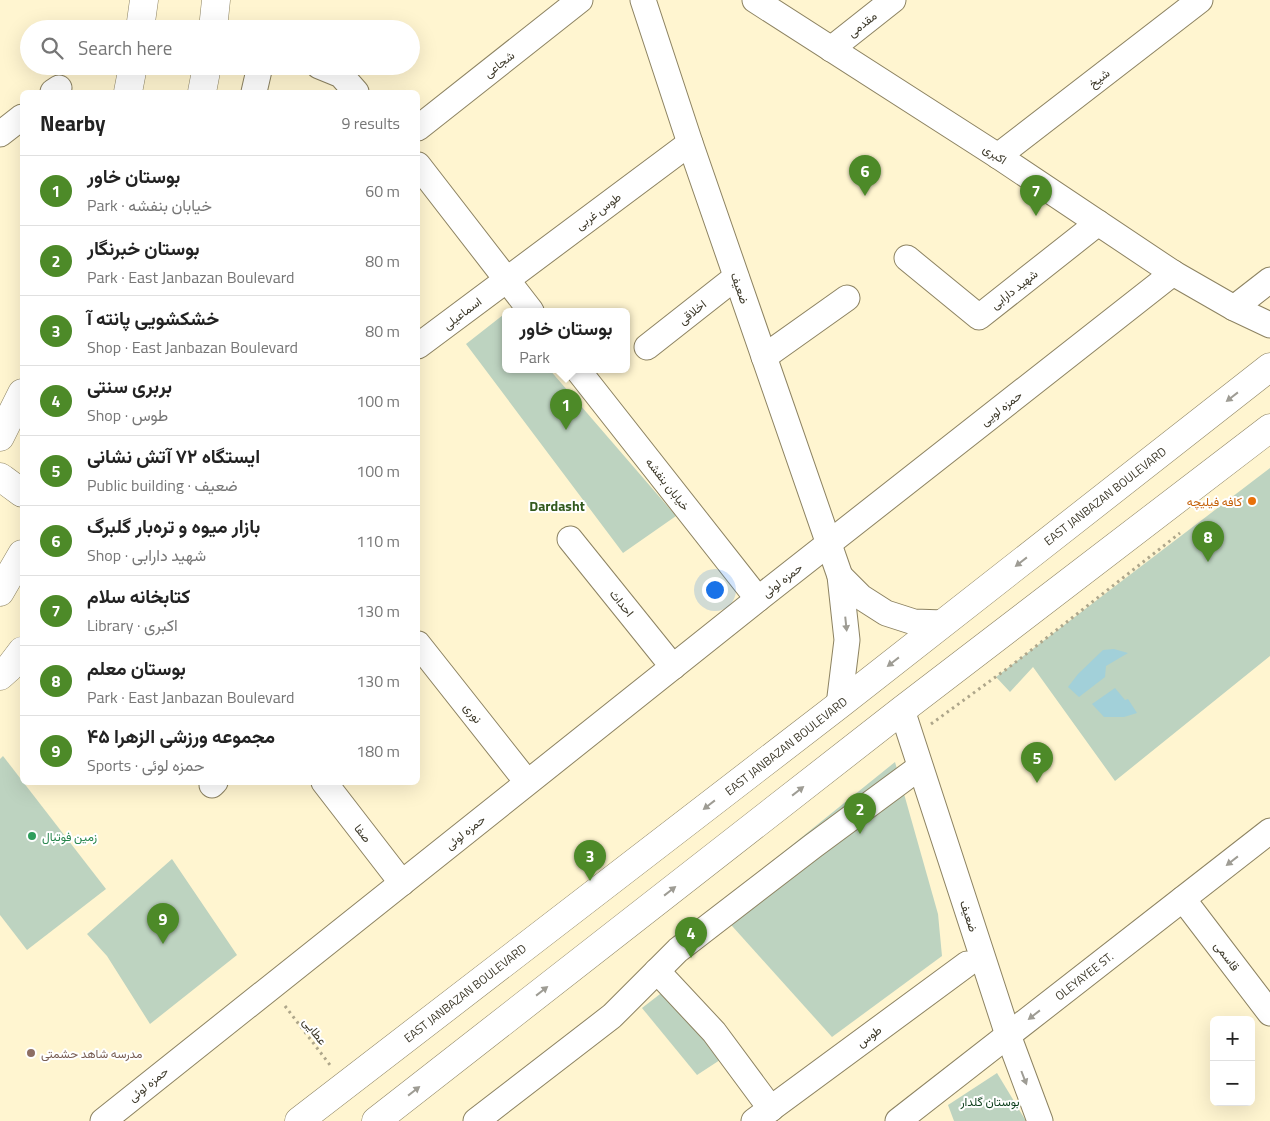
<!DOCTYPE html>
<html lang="en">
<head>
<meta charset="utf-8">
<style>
  body { margin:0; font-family:"Titillium Web",Vazirmatn,sans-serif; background:#f6f6f6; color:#222 }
  .controls { position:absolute; right:15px; bottom:15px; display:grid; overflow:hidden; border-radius:8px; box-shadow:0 5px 20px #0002 }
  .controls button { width:45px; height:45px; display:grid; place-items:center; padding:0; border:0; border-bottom:1px solid #e0e0e0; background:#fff; color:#222; font:25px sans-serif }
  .you { position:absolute; left:714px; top:589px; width:18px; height:18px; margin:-12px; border:4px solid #fff; border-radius:50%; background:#1a73e8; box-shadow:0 0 0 8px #1a73e833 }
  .badge { display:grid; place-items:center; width:32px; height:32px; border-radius:50%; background:#4d8a28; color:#fff; font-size:16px; font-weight:700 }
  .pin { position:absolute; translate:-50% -41px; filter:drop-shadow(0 1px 2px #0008) }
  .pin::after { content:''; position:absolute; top:26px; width:18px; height:15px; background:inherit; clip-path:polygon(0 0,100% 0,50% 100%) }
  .popup { position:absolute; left:502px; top:308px; width:128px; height:65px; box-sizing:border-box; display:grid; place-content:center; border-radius:8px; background:#fff; filter:drop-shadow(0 1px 4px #0005); font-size:16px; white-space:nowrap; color:#767676 }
  .popup b { font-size:19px; color:#222 }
  .popup::after { content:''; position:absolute; left:50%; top:100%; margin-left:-10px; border:10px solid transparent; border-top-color:#fff }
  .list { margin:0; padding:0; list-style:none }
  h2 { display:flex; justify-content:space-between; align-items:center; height:65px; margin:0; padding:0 20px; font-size:21px }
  h2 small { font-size:16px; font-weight:400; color:#767676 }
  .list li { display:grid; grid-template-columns:32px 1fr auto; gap:15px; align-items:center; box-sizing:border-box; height:70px; padding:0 20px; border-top:1px solid #e0e0e0 }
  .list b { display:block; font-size:19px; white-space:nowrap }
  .list p { margin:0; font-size:16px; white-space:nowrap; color:#767676 }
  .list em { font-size:16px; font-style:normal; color:#767676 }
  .icon { flex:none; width:28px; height:28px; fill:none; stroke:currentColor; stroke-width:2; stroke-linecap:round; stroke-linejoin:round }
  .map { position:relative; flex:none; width:1270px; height:1121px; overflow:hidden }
  .search { position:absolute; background:#fff; box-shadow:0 5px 20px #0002; left:20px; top:20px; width:400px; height:55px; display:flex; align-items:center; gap:12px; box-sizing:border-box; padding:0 18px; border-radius:28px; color:#767676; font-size:19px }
  .panel { position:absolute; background:#fff; box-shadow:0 5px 20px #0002; left:20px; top:90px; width:400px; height:695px; border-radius:8px }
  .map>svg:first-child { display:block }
</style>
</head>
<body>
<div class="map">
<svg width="1270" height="1121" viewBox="0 0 1270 1121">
  <rect width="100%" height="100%" fill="#fff5d0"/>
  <g fill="#bdd3c0">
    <path d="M503,315L506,319V369H549L676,516L623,553L466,344Z"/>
    <path d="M1270,468V656L1115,781L1033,667L1010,692L996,677Z"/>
    <path d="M3,756L106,889L27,950L0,915V759Z"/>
    <path d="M895,762L938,914L942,956L832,1037L715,907Z"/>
    <path d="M172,859L237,955L150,1024L107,956L87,934Z"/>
    <path d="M664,991L723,1058L697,1075L642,1008Z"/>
    <path d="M997,1073L1026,1121H954L948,1105Z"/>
  </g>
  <g fill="#a2d0d9">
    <path d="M1114,649L1128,653L1106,666L1105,677L1079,697L1068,687L1078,674L1103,650Z"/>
    <path d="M1115,688L1125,700L1128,699L1137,713L1124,717H1104L1092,704Z"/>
  </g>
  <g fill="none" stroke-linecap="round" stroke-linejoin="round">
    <g stroke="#8d8362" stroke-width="27">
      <g id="street">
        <path d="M643,0L690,143L840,576L847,640L839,705"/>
        <path d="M755,0L998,156L1173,273L1234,308"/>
        <path d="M831,49L893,0"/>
        <path d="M319,66L341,75L356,92"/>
        <path d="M53,92L59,88"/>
        <path d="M254,92L260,66"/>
        <path d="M418,128L580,0"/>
        <path d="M0,134L22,117"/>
        <path d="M998,156L1200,0"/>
        <path d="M418,165L531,311"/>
        <path d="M907,258L979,317L1098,223"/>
        <path d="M1270,280L1234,308L1270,325"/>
        <path d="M418,346L690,143"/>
        <path d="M647,347L736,277"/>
        <path d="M764,357L847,298"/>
        <path d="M577,369L758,599"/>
        <path d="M570,539L673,667"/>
        <path d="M840,576L861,597L886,613L914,622L944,623"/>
        <path d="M418,644L527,782"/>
        <path d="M902,710L1008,1035L1040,1121"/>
        <path d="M324,782L402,883"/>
        <path d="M212,785L215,782"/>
        <path d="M1183,899L1270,1013"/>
        <path d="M657,971L714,1032L771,1109"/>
        <path d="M103,1121L758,599L1173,273"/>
        <path d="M476,1121L612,1016L678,950L813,846L920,767"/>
        <path d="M754,1121L967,964"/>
        <path d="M898,1121L1270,831"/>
      </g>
    </g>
    <g stroke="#8d8362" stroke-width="29">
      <g id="secondary">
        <path d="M299,1121L839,705L1270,367"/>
        <path d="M376,1121L902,710L1270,428"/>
      </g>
    </g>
    <g stroke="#8d8362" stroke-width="29">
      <g id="highway">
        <path d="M140,29L144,0"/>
        <path d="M213,29L216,0"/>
        <path d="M128,92L133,66"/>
        <path d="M202,92L207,66"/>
        <path d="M0,437L22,393"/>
        <path d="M0,477L3,479L22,493"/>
        <path d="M0,592L22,554"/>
        <path d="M0,676L9,668L22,651"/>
      </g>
    </g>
    <g stroke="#aea68a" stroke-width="3" stroke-dasharray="2.5 4" stroke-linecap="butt">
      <path d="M931,724L1012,665L1180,533"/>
      <path d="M285,1006L330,1065"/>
    </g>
    <use href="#street" stroke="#fff" stroke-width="25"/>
    <use href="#secondary" stroke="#fff" stroke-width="28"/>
    <use href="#highway" stroke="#fff" stroke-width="28"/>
  </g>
  <defs><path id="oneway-solid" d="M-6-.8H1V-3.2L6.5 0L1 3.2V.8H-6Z" transform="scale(1.25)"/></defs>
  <g fill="#9e9c94">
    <use href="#oneway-solid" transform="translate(1232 397) rotate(142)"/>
    <use href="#oneway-solid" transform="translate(1021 562) rotate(142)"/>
    <use href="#oneway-solid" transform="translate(846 624) rotate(84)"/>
    <use href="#oneway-solid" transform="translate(893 662) rotate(142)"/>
    <use href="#oneway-solid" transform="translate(798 791) rotate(-38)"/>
    <use href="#oneway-solid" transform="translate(709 805) rotate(142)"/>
    <use href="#oneway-solid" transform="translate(1232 861) rotate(142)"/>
    <use href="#oneway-solid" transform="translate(670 891) rotate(-38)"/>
    <use href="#oneway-solid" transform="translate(542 991) rotate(-38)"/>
    <use href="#oneway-solid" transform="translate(1034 1015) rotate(142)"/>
    <use href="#oneway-solid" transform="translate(1024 1078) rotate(69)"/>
    <use href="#oneway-solid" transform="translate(414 1091) rotate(-38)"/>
  </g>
  <circle fill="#e8710a" stroke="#fff" stroke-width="2" cx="1252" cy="501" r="5"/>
  <circle fill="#2e9e5b" stroke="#fff" stroke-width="2" cx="32" cy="836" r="5"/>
  <circle fill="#8d6e63" stroke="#fff" stroke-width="2" cx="31" cy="1053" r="5"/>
  <g text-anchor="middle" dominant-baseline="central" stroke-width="4" stroke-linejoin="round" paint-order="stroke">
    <g font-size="12" fill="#3d392a" stroke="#fff">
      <text transform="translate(862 24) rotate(-38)">مقدمی</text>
      <text transform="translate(499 64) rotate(-38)">شجاعی</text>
      <text transform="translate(1099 78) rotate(-38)">شیخ</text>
      <text transform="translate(995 154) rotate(33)">اکبری</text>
      <text transform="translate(598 211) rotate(-37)">طوس غربی</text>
      <text transform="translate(740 288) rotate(71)">ضعیف</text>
      <text transform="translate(1014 289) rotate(-38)">شهید دارابی</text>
      <text transform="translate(692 312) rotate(-38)">اخلاقی</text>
      <text transform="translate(462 313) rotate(-37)">اسماعیلی</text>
      <text transform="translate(1001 408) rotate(-38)">حمزه لویی</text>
      <text transform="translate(668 484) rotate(52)">خیابان بنفشه</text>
      <text transform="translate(1105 496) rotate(-38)">EAST JANBAZAN BOULEVARD</text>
      <text transform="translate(782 580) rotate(-38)">حمزه لوئی</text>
      <text transform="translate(622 603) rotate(51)">احداث</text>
      <text transform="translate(473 713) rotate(52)">نوری</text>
      <text transform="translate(786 746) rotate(-38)">EAST JANBAZAN BOULEVARD</text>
      <text transform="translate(465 832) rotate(-39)">حمزه لوئی</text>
      <text transform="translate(363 833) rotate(52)">صفا</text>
      <text transform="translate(969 916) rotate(72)">ضعیف</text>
      <text transform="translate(1227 956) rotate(53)">قاسمی</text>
      <text transform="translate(1084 976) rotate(-38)">OLEYAYEE ST.</text>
      <text transform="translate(465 993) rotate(-38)">EAST JANBAZAN BOULEVARD</text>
      <text transform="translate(315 1031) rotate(52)">عطایی</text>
      <text transform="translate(869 1036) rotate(-36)">طوس</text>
      <text transform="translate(148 1084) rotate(-39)">حمزه لوئی</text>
    </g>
    <g font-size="12" fill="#c56008" stroke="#fff" text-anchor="end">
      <text x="1242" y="501">کافه فیلیچه</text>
    </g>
    <g font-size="12" fill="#27864d" stroke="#fff" text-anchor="start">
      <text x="42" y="836">زمین فوتبال</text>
    </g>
    <g font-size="12" fill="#785e54" stroke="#fff" text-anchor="start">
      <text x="41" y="1053">مدرسه شاهد حشمتی</text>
    </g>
    <g font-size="12" fill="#0c3e1b" stroke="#fff">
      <text x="990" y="1101">بوستان گلدار</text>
    </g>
    <g font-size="14" font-weight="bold" fill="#32591c" stroke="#fff">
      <text x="557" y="505">Dardasht</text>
    </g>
  </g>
</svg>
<div class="controls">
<button>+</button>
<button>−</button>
</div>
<div class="you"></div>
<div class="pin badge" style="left:566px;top:430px">1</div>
<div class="popup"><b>بوستان خاور</b>Park</div>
<div class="pin badge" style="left:860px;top:834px">2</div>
<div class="pin badge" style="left:590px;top:881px">3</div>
<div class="pin badge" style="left:691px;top:958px">4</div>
<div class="pin badge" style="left:1037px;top:783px">5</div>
<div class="pin badge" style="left:865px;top:196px">6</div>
<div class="pin badge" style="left:1036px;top:216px">7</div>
<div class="pin badge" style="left:1208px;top:562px">8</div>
<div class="pin badge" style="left:163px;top:944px">9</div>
<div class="search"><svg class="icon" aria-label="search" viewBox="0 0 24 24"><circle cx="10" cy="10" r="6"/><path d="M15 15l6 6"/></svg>Search here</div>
<section class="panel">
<h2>Nearby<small>9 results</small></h2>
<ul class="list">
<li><span class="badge">1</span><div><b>بوستان خاور</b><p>Park · خیابان بنفشه</p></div><em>60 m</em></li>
<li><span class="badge">2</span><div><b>بوستان خبرنگار</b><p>Park · East Janbazan Boulevard</p></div><em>80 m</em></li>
<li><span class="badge">3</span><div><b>خشکشویی پانته آ</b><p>Shop · East Janbazan Boulevard</p></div><em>80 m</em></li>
<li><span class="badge">4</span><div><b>بربری سنتی</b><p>Shop · طوس</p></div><em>100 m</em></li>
<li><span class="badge">5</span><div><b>ایستگاه ۷۲ آتش نشانی</b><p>Public building · ضعیف</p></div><em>100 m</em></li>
<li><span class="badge">6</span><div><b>بازار میوه و تره‌بار گلبرگ</b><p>Shop · شهید دارابی</p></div><em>110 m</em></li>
<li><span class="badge">7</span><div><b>کتابخانه سلام</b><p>Library · اکبری</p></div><em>130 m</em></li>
<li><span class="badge">8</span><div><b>بوستان معلم</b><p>Park · East Janbazan Boulevard</p></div><em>130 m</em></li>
<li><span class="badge">9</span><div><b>مجموعه ورزشی الزهرا ۴۵</b><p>Sports · حمزه لوئی</p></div><em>180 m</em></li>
</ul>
</section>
</div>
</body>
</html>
